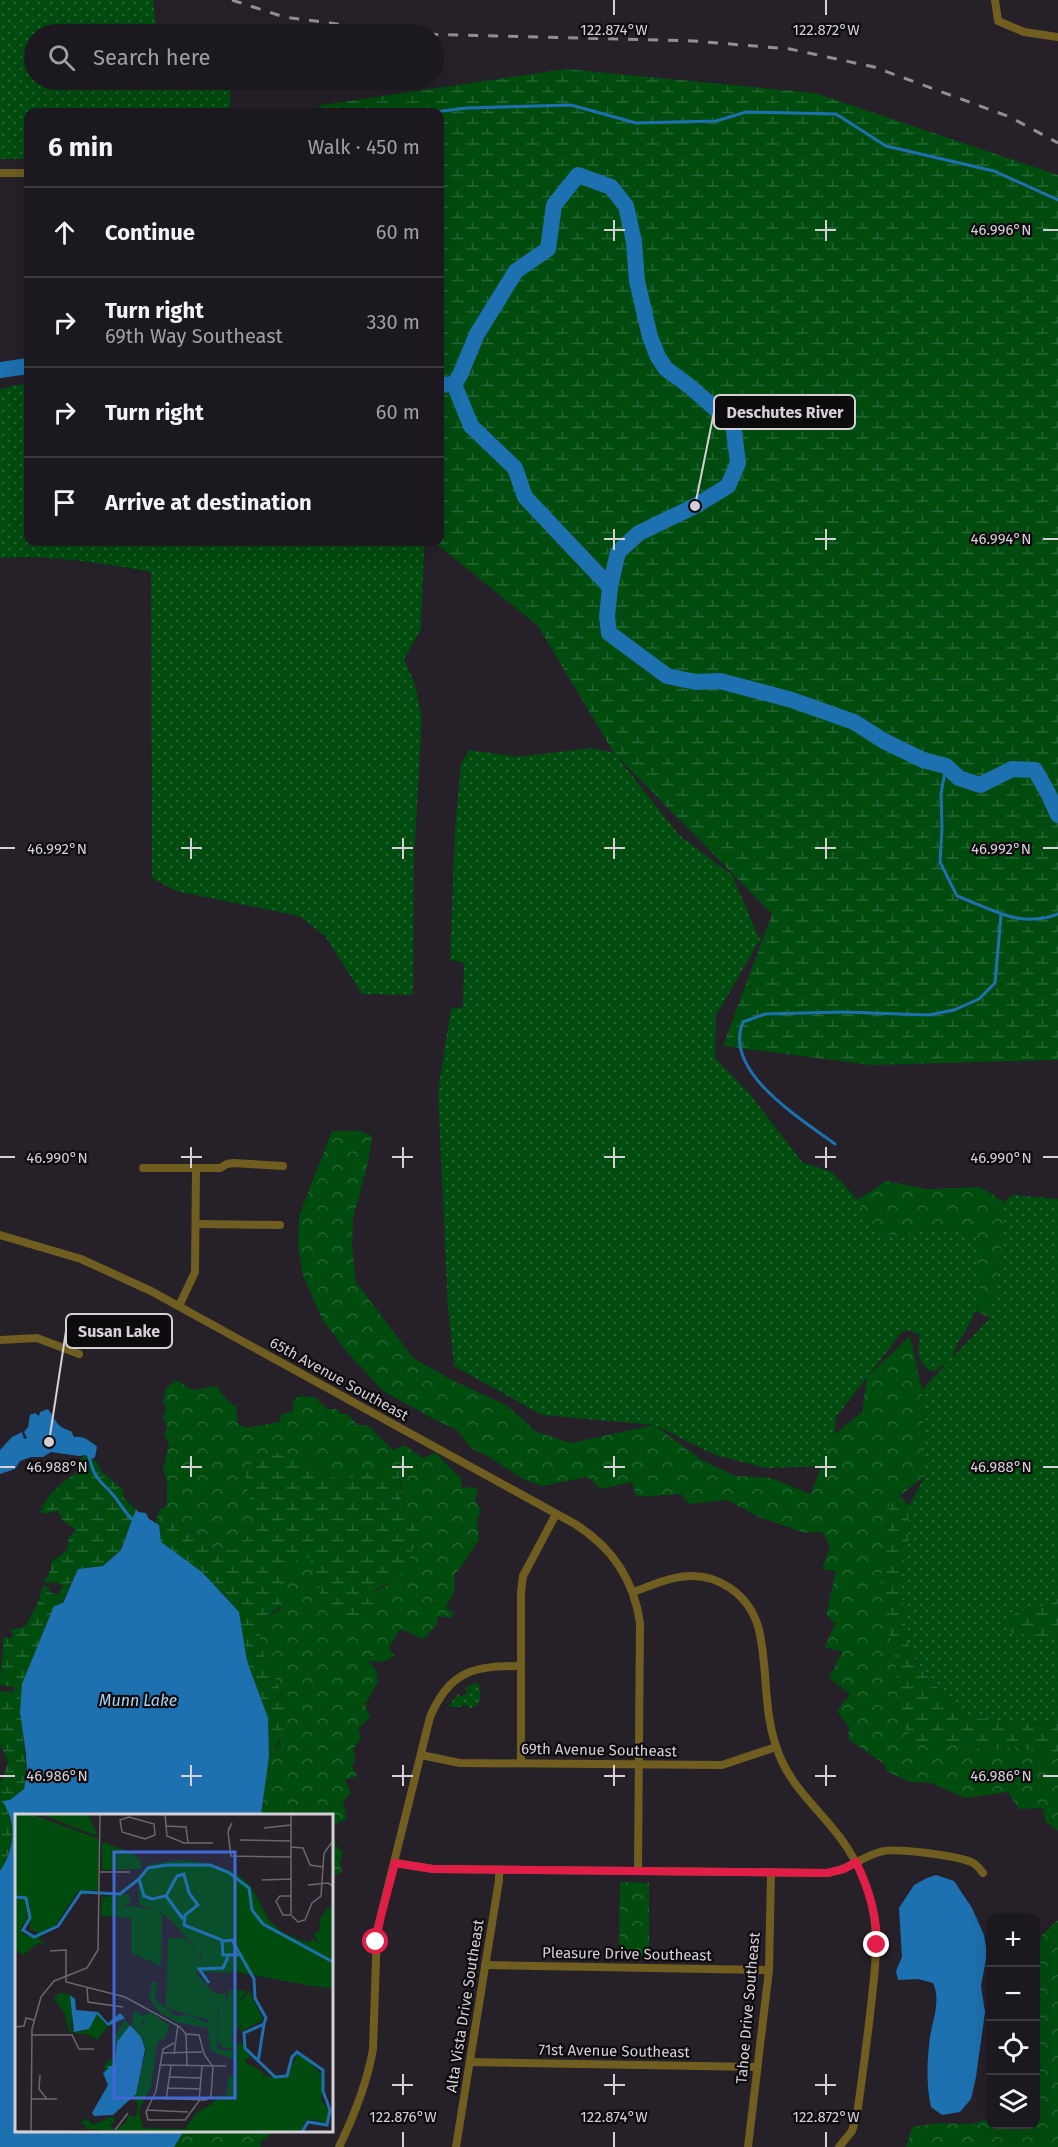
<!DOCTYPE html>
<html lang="en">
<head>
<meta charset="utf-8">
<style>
  body { margin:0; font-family:"Fira Sans",sans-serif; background:#29252c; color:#f1f3f6 }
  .controls { position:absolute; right:18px; bottom:18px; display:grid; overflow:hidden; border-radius:12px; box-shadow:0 6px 24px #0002 }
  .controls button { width:54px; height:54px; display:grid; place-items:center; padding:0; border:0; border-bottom:2px solid #3a373d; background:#1c181f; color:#f1f3f6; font:30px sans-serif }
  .stop { position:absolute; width:18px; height:18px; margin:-14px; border:4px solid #e11d48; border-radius:50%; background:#fff }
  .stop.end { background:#e11d48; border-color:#fff; box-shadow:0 2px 6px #0008 }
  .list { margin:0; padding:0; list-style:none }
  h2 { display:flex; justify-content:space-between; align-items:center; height:78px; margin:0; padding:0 24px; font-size:26px }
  h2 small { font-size:20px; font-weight:400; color:#a0a0a4 }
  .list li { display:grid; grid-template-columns:39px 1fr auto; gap:18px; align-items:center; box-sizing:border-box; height:90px; padding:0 24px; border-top:2px solid #3a373d }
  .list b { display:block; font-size:22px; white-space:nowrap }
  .list p { margin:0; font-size:20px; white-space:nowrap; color:#a0a0a4 }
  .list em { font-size:20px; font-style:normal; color:#a0a0a4 }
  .icon { flex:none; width:33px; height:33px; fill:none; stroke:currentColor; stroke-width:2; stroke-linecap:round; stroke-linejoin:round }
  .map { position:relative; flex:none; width:1058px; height:2147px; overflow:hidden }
  .search { position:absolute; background:#1c181f; box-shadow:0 6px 24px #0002; left:24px; top:24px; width:420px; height:66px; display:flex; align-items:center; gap:15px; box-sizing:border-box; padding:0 21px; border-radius:33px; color:#a0a0a4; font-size:22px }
  .panel { position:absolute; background:#1c181f; box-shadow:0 6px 24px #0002; left:24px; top:108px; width:420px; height:438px; border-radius:12px }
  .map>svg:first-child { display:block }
</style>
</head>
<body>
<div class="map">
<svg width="1058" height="2147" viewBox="0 0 1058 2147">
  <defs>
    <pattern id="grass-dots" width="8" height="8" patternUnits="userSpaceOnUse" patternTransform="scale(1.5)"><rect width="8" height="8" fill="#004c0f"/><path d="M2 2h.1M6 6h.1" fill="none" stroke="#246531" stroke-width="1.8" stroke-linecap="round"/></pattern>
    <pattern id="forest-crowns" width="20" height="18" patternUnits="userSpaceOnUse" patternTransform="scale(1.5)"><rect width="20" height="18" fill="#004c0f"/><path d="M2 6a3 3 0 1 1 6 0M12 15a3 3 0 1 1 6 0" fill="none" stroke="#246531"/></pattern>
    <pattern id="wetland-marsh" width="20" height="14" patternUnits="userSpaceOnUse" patternTransform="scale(1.5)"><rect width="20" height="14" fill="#004c0f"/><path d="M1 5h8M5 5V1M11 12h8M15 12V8" fill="none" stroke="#246531"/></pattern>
  </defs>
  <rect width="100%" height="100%" fill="#262029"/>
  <g fill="url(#grass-dots)">
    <path d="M0,0H153L156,28L162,34H34V80H231L230,112H28V159H0Z"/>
    <path d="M28,383V542H419L424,546L421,629L404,659L414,682L422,717L414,859L413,995L362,994L325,936L299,916L176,891L152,878L151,572C102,563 50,555 0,558V389Z"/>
    <path d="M592,748L614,753L679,835L732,875L760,940L716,1015L715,1058L750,1094L802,1162L832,1172L858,1200L875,1231L895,1236L918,1231L954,1229L976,1238C978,1262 985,1290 975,1312C968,1329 957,1341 952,1358L990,1318L1001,1253L1004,1202L1013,1195L1058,1199V1599L1046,1606L1020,1611L1052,1637L1058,1638V1724L971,1718L957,1712L910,1653L905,1625L901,1581L908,1544L909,1506L925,1476L922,1390L948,1362L933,1372C917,1364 917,1351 920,1335L908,1330L902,1332L836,1417L832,1466L766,1468L715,1455L654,1425L542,1415L454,1366L448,1308L438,1092L451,1009L463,1007L464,963L450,960L455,828L461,764L469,750L518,757Z"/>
    <path d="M478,1682C481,1692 484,1707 469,1708L467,1705H463L462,1707H448L458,1694L461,1697L468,1692L465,1688Z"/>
  </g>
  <g fill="url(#forest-crowns)">
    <path d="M332,1131H361L372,1136L368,1163L353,1218L352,1247L356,1282L413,1358L456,1382L506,1405L537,1432L571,1443L654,1425L702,1460L735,1476L771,1478L811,1494L832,1436L862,1412L867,1377L910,1336L922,1390L925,1476L889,1504L886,1551L880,1586L896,1664L898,1718L915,1741H950L988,1750L1015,1747L1053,1756L1058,1752V1831L1046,1822L1043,1808L1019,1809L1008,1792L965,1798L931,1783L910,1782L888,1772L883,1763L848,1739L849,1727L837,1711L850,1694L829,1678L842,1652L825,1647L835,1624L826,1614L836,1571L822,1569L830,1546L822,1532L805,1533L759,1517L727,1500L689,1504L681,1494L636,1497L632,1482L601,1489L587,1477L542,1486L521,1478L491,1458L471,1448L457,1430L432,1418L383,1391L347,1352L322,1319L303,1275L298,1246L299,1216Z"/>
    <path d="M886,1181L927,1189L980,1187L1004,1202L1001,1253L990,1318L976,1311L980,1285L976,1238L954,1229L918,1231L895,1236L875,1231L858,1200Z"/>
    <path d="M176,1380L193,1390L216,1386L229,1402L236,1406L238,1424L246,1428L280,1422L281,1415L293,1411V1401L299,1396L315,1397L327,1409H336L341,1414H348L357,1425H367L393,1450L405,1445L422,1458L436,1453L461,1479L462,1488L471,1487L478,1489L475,1501L481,1509L477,1521L479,1540C470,1552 464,1565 454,1575L455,1589L446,1608L454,1613L451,1618L438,1616L437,1624L424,1639L400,1629L389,1647L394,1656L384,1662L368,1661L376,1670L378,1682L365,1705L370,1717L358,1729L361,1738L353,1749L355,1760L352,1766L357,1776L345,1780L351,1793L343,1802L347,1819L333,1825L335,1844L343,1853L340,1862L342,1872L332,1877V1816L261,1815L269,1756L280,1743L282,1694L263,1654L260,1639L263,1619L280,1610L283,1573L280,1563L309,1555L317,1577L323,1606C345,1600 374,1596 392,1581C405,1571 414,1538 419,1522L402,1506L401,1483L383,1468L341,1480L324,1474L307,1460L247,1487L253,1507L255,1528L233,1550C220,1550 207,1551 197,1539C195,1536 192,1530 189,1528C179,1520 165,1528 156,1523L159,1510L167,1505V1480L163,1469L169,1445L164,1434L167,1428L163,1418L166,1408L163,1402L166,1388Z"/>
    <path d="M620,1882L649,1883V1956H619Z"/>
    <path d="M1058,1920V2147H906L912,2127L937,2123L969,2124L990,2119V2124H1036V1955L1042,1935Z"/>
    <path d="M184,2131H286L273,2132L259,2143L262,2147H174Z"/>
  </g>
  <g fill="url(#wetland-marsh)">
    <path d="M566,69L815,93L1058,175V1060L871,1065L723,1046L772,914L614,753L538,626L434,542H440V112H314L321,105Z"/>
    <path d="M280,1453L307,1460L324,1474L341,1480L383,1468L399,1471L402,1506L419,1522L422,1539L409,1554L411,1566L394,1580L373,1591L377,1606L367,1619L349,1623L323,1606L317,1577L309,1558L280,1563C288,1592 291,1603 263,1619C262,1626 259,1635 260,1642C262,1652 267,1660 271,1669C286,1702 294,1726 269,1756L268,1718L247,1661L239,1612L202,1572L160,1542L159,1525L174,1523L188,1527L199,1542L211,1549L233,1550L255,1528C253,1509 247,1491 245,1472L260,1455Z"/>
    <path d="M85,1455L97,1462L102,1472L123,1489L124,1498L136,1509L121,1550L103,1566L78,1569L65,1596L22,1733C26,1753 27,1769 24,1789C19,1793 12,1797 10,1802C7,1809 10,1815 11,1821C14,1839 10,1856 0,1871V1782L3,1779L8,1762L0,1744V1691L14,1692L15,1687L0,1685C0,1668 4,1653 3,1636L11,1639L13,1634L9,1630L25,1627L38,1602L43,1585L50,1588L49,1592L58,1595L63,1586L54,1581L52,1584L44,1581L51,1569V1562L67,1550L69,1537L76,1530L62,1520L58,1510L47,1514L40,1512C47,1494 61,1483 77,1472V1463Z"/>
    <path d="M900,1496L909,1506L908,1544L901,1581L905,1625L910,1654L957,1712L971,1718L1058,1724V1753L1053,1756L1016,1747L988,1750L950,1741H915L898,1718L896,1664L880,1586L886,1551L889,1504Z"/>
    <path d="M1058,1599V1638L1010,1633L1007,1618C1023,1608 1041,1608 1058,1599Z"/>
  </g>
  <g fill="#1d71b0">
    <path d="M48,1409C56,1420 56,1427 71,1431L74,1437C84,1436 90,1441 97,1447L95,1457L92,1459L85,1455L79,1456L51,1452L43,1457H31L20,1461L15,1469L0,1474V1450L12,1437L22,1432L24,1439L27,1438L24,1432L28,1427L30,1415L35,1413L39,1416L40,1412Z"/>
    <path d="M136,1509L138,1512L146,1513L149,1519L159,1525L161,1542L202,1572L239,1612L247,1661L268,1718L269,1756L261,1815L16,1816V2130L184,2131L174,2147H0V1871C14,1851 18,1822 2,1801L10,1800L24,1789L27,1772L26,1754L20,1712L22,1684L54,1606L63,1603L78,1569L103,1566L121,1550Z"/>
    <path d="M936,1875L954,1881L972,1908L984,1935L987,1954L981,1986L985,2012L976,2077L971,2099L960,2112L942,2115L931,2107C926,2085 927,2059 930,2037C933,2019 941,2000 933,1983L918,1979L898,1980L896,1971L902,1957L899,1908L914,1885L927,1878Z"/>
  </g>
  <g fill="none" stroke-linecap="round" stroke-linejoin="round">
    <g stroke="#1d71b0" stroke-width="3">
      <path d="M435,112L466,108L571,105L636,123L716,121L746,112L836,114L886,146L994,171L1058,200"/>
      <path d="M946,766L941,794L942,828L940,862L957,896C992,909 1020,929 1058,914"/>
      <path d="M835,1144C801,1119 722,1071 743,1022L765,1014L843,1012L929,1015L954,1010L979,999L995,983L1001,915"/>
      <path d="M89,1457C96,1483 99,1478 114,1496C121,1504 124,1512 132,1519"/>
    </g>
    <g stroke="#1d71b0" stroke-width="16">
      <path d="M0,370L28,366"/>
      <path d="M454,384L471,426L515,468L525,497L610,587"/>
      <path d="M440,385L454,384L460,375L477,334L516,271L548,249L554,205L578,175L611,187L626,206L634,242L637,281L650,337L658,357L666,369L688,385L733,424L738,463L728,486L695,506L639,533L618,552L610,587L607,617L609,633L667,676L696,682L720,681L792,700L854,722L884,741L923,760L946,766L959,778L980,785L1012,769L1035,770L1048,793L1058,815"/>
    </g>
    <g stroke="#6f5e1f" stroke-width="8">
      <path d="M995,0L998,21L1024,32L1058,37"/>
      <path d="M0,173H28"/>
      <path d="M143,1168H220L227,1164L233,1163L283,1166"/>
      <path d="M196,1224L280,1225"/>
      <path d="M0,1235L81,1259L151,1291L575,1524C612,1547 634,1580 640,1623L638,1870"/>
      <path d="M179,1306L195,1272L196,1169"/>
      <path d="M0,1340L37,1338L79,1354"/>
      <path d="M633,1592C648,1587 664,1579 680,1577C716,1571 750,1594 759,1630C768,1668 763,1708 776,1746C790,1791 825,1812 848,1849C885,1908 877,1950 870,2015C866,2048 862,2081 857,2114L852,2131L839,2147"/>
      <path d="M421,1755L460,1763L722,1765L776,1747"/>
      <path d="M521,1763V1592L523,1576L556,1514"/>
      <path d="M395,1863L433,1869L827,1873C847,1871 861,1857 880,1852C894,1847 960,1856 973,1863C977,1865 980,1869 983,1873"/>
      <path d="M485,1965L769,1970"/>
      <path d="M470,2062L757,2067"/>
      <path d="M339,2147C354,2116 367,2084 373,2049L377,1931L430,1717C450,1670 474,1666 521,1666"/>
      <path d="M456,2147L499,1880V1870"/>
      <path d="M748,2147L769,1970L771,1872"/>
    </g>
    <path stroke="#938e95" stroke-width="3" stroke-dasharray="10 10" stroke-linecap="butt" d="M232,0L284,17L415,34L694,41L790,49L874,67L1010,117L1058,143"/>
  </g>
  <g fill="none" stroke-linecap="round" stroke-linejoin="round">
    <path stroke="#e11d48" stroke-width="8" d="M376,1942L380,1920L395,1863L433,1869L827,1873L844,1869L856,1862C869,1889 877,1915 877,1945"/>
  </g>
  <path fill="none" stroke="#d4d0d6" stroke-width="2" d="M614,0V15M826,0V15M614,220V241M826,220V241M604,230H625M815,230H836M1043,230H1058M614,529V550M826,529V550M604,539H625M815,539H836M1043,539H1058M191,838V859M403,838V859M614,838V859M826,838V859M0,848H15M181,848H202M392,848H413M604,848H625M815,848H836M1043,848H1058M191,1147V1168M403,1147V1168M614,1147V1168M826,1147V1168M0,1157H15M181,1157H202M392,1157H413M604,1157H625M815,1157H836M1043,1157H1058M191,1456V1477M403,1456V1477M614,1456V1477M826,1456V1477M0,1467H15M181,1467H202M392,1467H413M604,1467H625M815,1467H836M1043,1467H1058M191,1765V1786M403,1765V1786M614,1765V1786M826,1765V1786M0,1776H15M181,1776H202M392,1776H413M604,1776H625M815,1776H836M1043,1776H1058M403,2074V2095M614,2074V2095M826,2074V2095M392,2085H413M604,2085H625M815,2085H836M403,2132V2147M614,2132V2147M826,2132V2147"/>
  <g text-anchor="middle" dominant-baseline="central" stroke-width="4.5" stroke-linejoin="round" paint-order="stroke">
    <g font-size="15" fill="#d4d0d6" stroke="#0e0b0f">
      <text transform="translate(339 1379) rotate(29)">65th Avenue Southeast</text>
      <text transform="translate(599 1750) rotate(1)">69th Avenue Southeast</text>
      <text transform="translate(627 1954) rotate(1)">Pleasure Drive Southeast</text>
      <text transform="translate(465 2006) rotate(-81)">Alta Vista Drive Southeast</text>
      <text transform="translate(748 2008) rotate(-85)">Tahoe Drive Southeast</text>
      <text transform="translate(614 2051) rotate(1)">71st Avenue Southeast</text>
    </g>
    <g font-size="16" font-style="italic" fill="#acd1f3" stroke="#0e0b0f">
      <text x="138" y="1700">Munn Lake</text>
    </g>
  </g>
  <g transform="translate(15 1814)">
    <rect width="318" height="318" fill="#262029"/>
    <path d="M26,0H73L82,20L79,21ZM87,28L116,38L125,46L127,55L87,56ZM114,80L116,88L107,91L142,95L147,101L146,152L116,139V104L86,102L87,83ZM153,124H169L183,138L186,146L181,159L199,179L211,180L209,192L215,175L231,177L222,191L221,201L227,209L215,225L222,226L220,235L208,234L203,227L204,191L194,206L151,194Z" fill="#004c0f"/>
    <path d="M0,0H16L84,25L83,76L62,78L40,112L23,119L15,115V90L0,83ZM7,98L12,99V106L6,113L8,120L18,123L31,118L23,125L32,130L23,129L8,141L0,136V102ZM318,116V174L296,172L310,142L298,119ZM137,168H142L140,185L160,202L174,201L192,209L203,191L202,235L222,237L221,230L226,228L236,244L230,245L231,249L247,257L249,262L271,264L282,241L290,244L308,262L306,285L314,297L312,310L297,305L290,308L286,318H129L128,314L127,318H105L101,315L112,308V302H121L123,290L118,284L131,238L129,223L134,216L141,223L145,210L134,205L127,207L126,216L117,212L119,196L127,202L135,198L154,211L151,223L142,228L136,273L124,296L128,314L170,315L181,299L197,290L203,282L212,281L213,264L222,256L218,245L196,237L193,214L161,208L143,197L134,184ZM234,177L248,206L225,218L227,209L221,201L222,191ZM98,302L100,308L95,311L100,317L82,318L84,315H68L71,311L65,310L71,304L78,311Z" fill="#004c0f"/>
    <path d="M164,46L192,49L220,58L236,72L254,106L267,118L293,129L298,125L307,133L310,142L296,172L228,159L182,158L187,143L160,110L142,95L124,91L123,63L136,50ZM0,84L10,85L12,90V106L11,99L0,102ZM314,93L318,95V116L304,120L305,105ZM43,179L54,180L58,188L56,215L62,218L72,216L82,200L93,212L82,226L72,220H62L54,217L50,200L39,185ZM131,204L145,206L147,214L139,224L131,217L130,239L126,223L117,213L126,215ZM109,205L114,211L101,234L100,251L90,258L89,252L99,242V225ZM221,299L243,318H190L193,306Z" fill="#004c0f"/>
    <path d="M19,7V23L2,24L7,12ZM59 40a8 8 0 1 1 16 0a8 8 0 1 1-16 0ZM47 41a8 8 0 1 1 16 0a8 8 0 1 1-16 0Z" fill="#004c0f"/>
    <path d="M55,181L60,185L61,196L83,198L93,209L105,199L110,204L93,212L82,200L74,215L59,218ZM115,211L126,223L130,235L121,280L98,301L79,302L77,299L93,271L88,259L94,254L91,253L100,251L102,228Z" fill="#1d71b0"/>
    <path fill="none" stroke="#1d71b0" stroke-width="3" d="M124,65L133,54L152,51H195L213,58L234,74L237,96L248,110L318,148M151,82L168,105M0,83L11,84L15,104L8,116L19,123L43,112L66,78L105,80L124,65L129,82L137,85L151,82L162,62L169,60L174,79L183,91L170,101L169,111L209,127L217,126L239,165L240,184L251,204L249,210L229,219L230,234L260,263L272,262L277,243L282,238L308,256V277L315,296L312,311L293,308L287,318M207,126L208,141H224M194,169L184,155L208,154L213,143M243,248L249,210"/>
    <path fill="none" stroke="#6c666e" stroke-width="1.5" d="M150,0L152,22L169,29H198M276,0V100M114,3L139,10L140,21L130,25L107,18L105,6ZM150,12L171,13L173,29M249,14L276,11M213,16L217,9L213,18L216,42L276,43M225,26L276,27M276,33L288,34L295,51L308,53M85,58H115M247,66L276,65M293,71L313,69L318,72M276,82H265L261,87L268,101H276M276,101L283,108L290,106L297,89L306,82L309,39L318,27M35,137L51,136V168L110,183L165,213L171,220M72,174L73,188L108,193M0,213L9,212L11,204L19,206M171,220L172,251M17,221H57L64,235H79M159,229L148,235L141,277L131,298L133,306H170L184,287L187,252M147,239L187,238M159,240L163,211M144,251L211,252M25,261L24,275L32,285M154,263L187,264M153,274L186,275M138,284L191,286L196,282L198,253L189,240L184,221L171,220M16,285H42M151,286L156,252M132,296L173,298M100,316L113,299M0,317L104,318M16,318L17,215L26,183L39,167L72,154L83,136L85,0"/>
    <path fill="#4268d8" fill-opacity="0.15" stroke="#4268d8" stroke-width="3" d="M99,38H220V284H99Z"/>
    <rect width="318" height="318" fill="none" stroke="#d4d0d6" stroke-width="3"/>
  </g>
  <g font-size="15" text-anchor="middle" fill="#d4d0d6" stroke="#0e0b0f" stroke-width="4.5" stroke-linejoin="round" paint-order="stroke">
    <text x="614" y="35">122.874°W</text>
    <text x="826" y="35">122.872°W</text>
    <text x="1001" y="235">46.996°N</text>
    <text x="1001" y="544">46.994°N</text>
    <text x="57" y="854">46.992°N</text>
    <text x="1001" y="854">46.992°N</text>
    <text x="57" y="1163">46.990°N</text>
    <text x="1001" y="1163">46.990°N</text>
    <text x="57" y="1472">46.988°N</text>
    <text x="1001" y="1472">46.988°N</text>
    <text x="57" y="1781">46.986°N</text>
    <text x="1001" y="1781">46.986°N</text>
    <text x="403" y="2122">122.876°W</text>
    <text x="614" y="2122">122.874°W</text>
    <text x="826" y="2122">122.872°W</text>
  </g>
  <path fill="none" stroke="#d4d0d6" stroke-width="2" d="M695 506L714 412M49 1442L66 1331"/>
  <g fill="#d4d0d6" stroke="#0e0b0f" stroke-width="2">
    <circle cx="695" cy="506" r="6"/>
    <circle cx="49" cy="1442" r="6"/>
  </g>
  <g fill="#0e0b0f" stroke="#d4d0d6" stroke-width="2">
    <rect x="714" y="395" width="141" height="34" rx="6"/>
    <rect x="66" y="1314" width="106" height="34" rx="6"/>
  </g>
  <g font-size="16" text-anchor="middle" font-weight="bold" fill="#d4d0d6">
    <text x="785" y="418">Deschutes River</text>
    <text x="119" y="1337">Susan Lake</text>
  </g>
</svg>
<div class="controls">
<button>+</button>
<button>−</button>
<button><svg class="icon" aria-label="locate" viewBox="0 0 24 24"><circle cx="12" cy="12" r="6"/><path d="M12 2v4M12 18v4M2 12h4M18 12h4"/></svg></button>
<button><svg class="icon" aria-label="layers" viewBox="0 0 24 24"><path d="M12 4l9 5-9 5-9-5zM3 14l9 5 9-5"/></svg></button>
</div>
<div class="stop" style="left:376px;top:1942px"></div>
<div class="stop end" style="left:877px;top:1945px"></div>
<div class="search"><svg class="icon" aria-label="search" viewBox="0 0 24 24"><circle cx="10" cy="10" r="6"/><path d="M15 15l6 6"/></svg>Search here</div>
<section class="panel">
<h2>6 min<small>Walk · 450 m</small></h2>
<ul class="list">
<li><svg class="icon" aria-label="ahead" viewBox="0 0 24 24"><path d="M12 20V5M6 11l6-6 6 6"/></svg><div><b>Continue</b></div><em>60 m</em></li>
<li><svg class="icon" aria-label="right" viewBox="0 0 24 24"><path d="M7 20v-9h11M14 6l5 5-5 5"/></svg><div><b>Turn right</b><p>69th Way Southeast</p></div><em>330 m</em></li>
<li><svg class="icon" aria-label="right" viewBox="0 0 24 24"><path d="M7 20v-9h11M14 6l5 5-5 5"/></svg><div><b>Turn right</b></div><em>60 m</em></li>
<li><svg class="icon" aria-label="arrive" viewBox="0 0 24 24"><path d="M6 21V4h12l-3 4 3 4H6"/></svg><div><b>Arrive at destination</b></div></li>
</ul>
</section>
</div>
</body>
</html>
